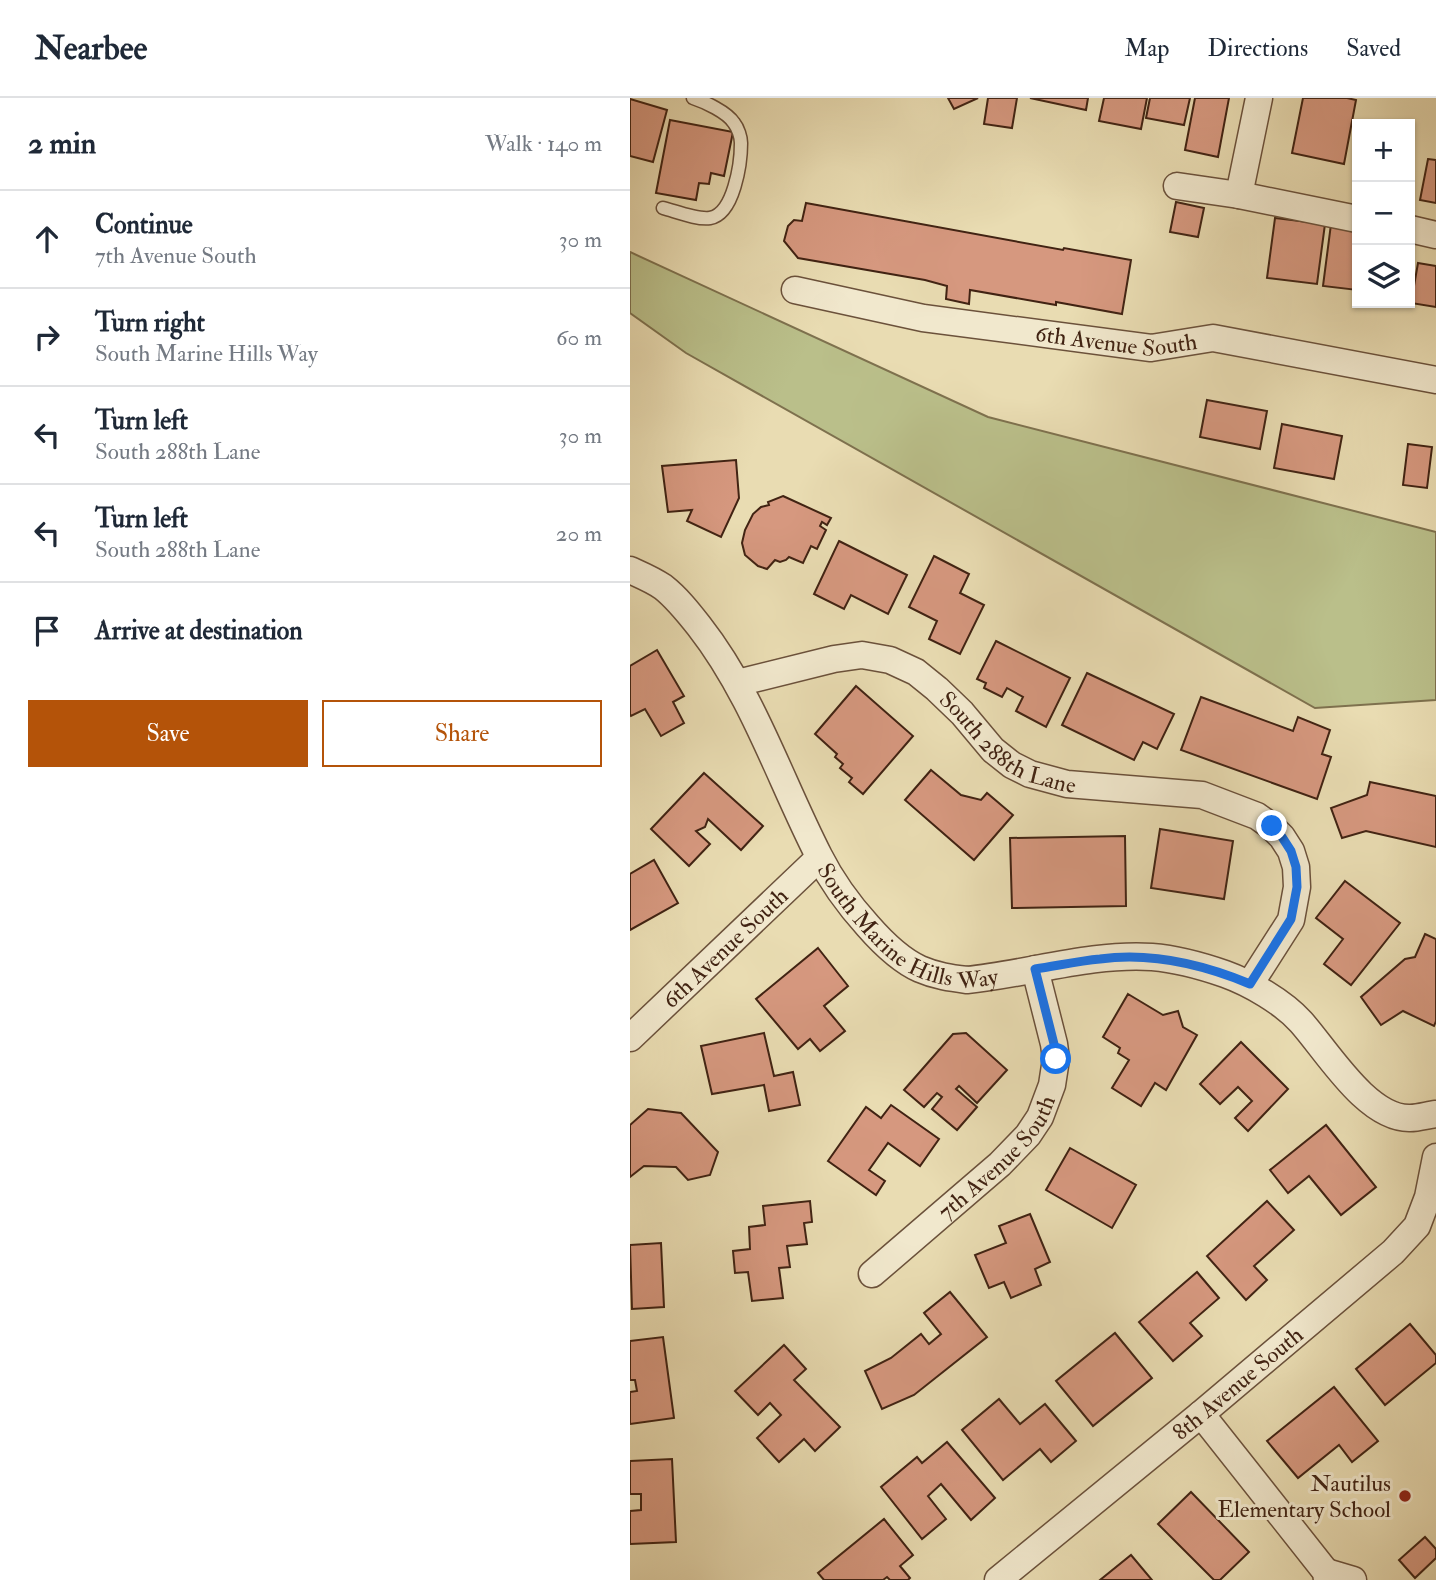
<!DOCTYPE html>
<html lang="en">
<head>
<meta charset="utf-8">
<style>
  body { margin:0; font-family:"IM FELL Double Pica",serif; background:#f2f2f3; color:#1f2937 }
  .controls { position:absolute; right:21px; top:21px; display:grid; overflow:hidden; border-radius:0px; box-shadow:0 2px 5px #0004 }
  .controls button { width:63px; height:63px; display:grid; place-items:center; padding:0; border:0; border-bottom:2px solid #e0e1e3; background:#fff; color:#1f2937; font:35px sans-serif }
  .stop { position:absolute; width:21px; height:21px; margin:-16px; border:5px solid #1a73e8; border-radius:50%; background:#fff }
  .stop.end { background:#1a73e8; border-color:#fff; box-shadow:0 2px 7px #0008 }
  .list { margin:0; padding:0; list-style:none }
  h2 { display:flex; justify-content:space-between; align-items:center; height:91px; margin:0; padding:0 28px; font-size:30px }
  h2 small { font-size:23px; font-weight:400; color:#747a83 }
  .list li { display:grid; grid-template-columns:46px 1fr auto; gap:21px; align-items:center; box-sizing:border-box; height:98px; padding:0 28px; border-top:2px solid #e0e1e3 }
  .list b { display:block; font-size:26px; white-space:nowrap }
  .list p { margin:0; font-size:23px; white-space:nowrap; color:#747a83 }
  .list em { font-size:23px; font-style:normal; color:#747a83 }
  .actions { display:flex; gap:14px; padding:21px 28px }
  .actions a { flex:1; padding:16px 0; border:2px solid #b45309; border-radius:0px; text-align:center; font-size:24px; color:#b45309 }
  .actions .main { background:#b45309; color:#fff }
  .icon { flex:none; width:38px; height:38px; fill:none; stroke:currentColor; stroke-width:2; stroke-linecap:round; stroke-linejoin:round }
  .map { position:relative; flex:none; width:806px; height:1482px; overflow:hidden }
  header { display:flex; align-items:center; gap:42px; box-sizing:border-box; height:98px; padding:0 35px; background:#fff; border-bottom:2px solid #e0e1e3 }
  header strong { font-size:33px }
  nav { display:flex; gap:38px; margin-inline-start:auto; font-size:24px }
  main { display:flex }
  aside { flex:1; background:#fff }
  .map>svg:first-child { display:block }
</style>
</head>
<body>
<header>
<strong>Nearbee</strong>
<nav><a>Map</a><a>Directions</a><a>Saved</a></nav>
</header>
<main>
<aside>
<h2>2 min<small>Walk · 140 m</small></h2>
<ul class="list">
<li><svg class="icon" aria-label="ahead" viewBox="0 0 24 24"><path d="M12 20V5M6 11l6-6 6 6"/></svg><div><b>Continue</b><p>7th Avenue South</p></div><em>30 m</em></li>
<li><svg class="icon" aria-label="right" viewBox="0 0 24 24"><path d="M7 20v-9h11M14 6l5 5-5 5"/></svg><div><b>Turn right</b><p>South Marine Hills Way</p></div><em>60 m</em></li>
<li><svg class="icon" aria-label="left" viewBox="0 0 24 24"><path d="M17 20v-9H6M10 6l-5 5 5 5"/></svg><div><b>Turn left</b><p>South 288th Lane</p></div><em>30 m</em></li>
<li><svg class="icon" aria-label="left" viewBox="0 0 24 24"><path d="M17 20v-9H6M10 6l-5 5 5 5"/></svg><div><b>Turn left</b><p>South 288th Lane</p></div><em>20 m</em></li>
<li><svg class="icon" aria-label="arrive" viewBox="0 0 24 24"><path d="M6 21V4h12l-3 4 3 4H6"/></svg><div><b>Arrive at destination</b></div></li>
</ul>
<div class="actions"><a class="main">Save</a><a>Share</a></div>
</aside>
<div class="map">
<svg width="806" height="1482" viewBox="0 0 806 1482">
  <rect width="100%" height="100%" fill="#e9dcb2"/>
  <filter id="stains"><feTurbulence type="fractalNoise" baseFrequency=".00286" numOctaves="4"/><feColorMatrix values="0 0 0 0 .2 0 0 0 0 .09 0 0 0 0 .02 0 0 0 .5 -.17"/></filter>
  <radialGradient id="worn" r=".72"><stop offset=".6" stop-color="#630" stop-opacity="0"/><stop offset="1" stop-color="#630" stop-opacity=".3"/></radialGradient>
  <path fill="#babf8a" stroke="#7e714e" stroke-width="2" d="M0,154L358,319L806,434V602L685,610L56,255L0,215Z"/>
  <g fill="#d6987f" stroke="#412313" stroke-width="2">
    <path d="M318,0H348L324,11Z"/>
    <path d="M358,0H387L382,30L354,26Z"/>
    <path d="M400,0H458L456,12Z"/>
    <path d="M474,0H517L511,31L469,23Z"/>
    <path d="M520,0H560L554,27L516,20Z"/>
    <path d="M565,0H599L588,59L555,52Z"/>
    <path d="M673,0H717L726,2L714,66L662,55Z"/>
    <path d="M0,1L37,12L23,64L0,58Z"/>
    <path d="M40,22L103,34L94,78L81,75L79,86L69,85L66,102L26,95Z"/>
    <path d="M798,61L806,62V105L790,102Z"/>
    <path d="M546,104L574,110L568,139L540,134Z"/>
    <path d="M176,105L433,152L434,150L501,162L492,216L426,204V207L340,192L339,206L316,201L317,188L295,182L168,160L154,143L158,128L164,122L172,123Z"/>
    <path d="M645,120L695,126L687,186L637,180Z"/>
    <path d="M701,126L727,129V192L693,188Z"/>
    <path d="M788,165L806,168V209L781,205Z"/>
    <path d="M577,302L637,313L630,351L570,339Z"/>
    <path d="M652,326L712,338L704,381L644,370Z"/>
    <path d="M778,346L802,349L797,390L773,387Z"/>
    <path d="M106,362L109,400L91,439L57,423L62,412L38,414L32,368Z"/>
    <path d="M153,398L201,420L197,427L192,424L190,428L196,432L187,451L181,448L173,465L159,459L156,462L150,464L145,462L137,471L128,468L115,457L112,445L115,432L123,416L131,409L139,407L138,404Z"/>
    <path d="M209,443L277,477L258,516L221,497L214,511L184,496Z"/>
    <path d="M304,458L339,476L330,495L354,507L330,556L299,541L307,523L279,509Z"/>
    <path d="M366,543L440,580L416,629L386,613L393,599L377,590L372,599L354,590L356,585L347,581Z"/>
    <path d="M27,552L54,598L43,604L54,625L31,638L15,611L1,618L0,616V568Z"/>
    <path d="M457,575L544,616L527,651L513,644L504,662L432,627Z"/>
    <path d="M226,588L283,638L233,696L219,684L222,680L210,670L213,666L205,659L207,656L185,636Z"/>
    <path d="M571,599L663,633L668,619L700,632L692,656L701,659L687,701L551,652Z"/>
    <path d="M301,672L331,697L351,702L357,695L383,717L344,762L275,702Z"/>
    <path d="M74,675L133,728L111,752L78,721L75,729L66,733L80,746L59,768L21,731Z"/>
    <path d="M740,684L806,698V749L736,733L712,740L701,710L737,697Z"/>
    <path d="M530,731L603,743L594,801L521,790Z"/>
    <path d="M495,738L496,808L382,810L380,740Z"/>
    <path d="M24,762L48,805L0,832V776Z"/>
    <path d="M715,783L770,825L721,887L694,866L713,841L686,820Z"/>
    <path d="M795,836L806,841V923L804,928L773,913L751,927L731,899L775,861L785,859Z"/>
    <path d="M188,850L218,888L194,908L215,933L190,953L180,941L168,951L126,901Z"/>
    <path d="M498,896L533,917L548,913L553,929L567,937L536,992L525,985L511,1008L482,990L499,962L488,955L490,950L473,939Z"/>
    <path d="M134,935L144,978L163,974L170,1007L139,1013L134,987L82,996L71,948Z"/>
    <path d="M336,935L377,972L347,1005L329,988L326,991L347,1009L327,1032L302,1011L312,999L307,995L294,1009L274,992L323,936Z"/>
    <path d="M611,944L658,991L618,1033L605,1020L622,1003L608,989L590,1006L570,986Z"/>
    <path d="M261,1007L309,1041L290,1068L258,1045L239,1072L255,1083L246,1097L198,1063L236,1009L251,1020Z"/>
    <path d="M18,1011L51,1015L88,1054L80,1077L58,1082L46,1069L14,1068L0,1079V1027Z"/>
    <path d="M696,1027L746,1089L711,1117L679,1078L658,1095L640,1072Z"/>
    <path d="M440,1050L506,1087L482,1130L416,1092Z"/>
    <path d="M180,1103L182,1124L174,1125L177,1146L157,1148L160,1169L149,1170L153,1200L122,1203L118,1174L105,1175L103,1153L120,1151L119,1129L135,1127L133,1108Z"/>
    <path d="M637,1103L664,1132L624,1168L637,1182L616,1202L577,1158Z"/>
    <path d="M400,1116L420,1164L405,1171L411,1187L381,1200L374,1184L359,1190L345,1157L376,1145L369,1128Z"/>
    <path d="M31,1145L34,1209L2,1211L0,1147Z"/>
    <path d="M567,1174L589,1200L560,1225L572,1238L543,1263L509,1224Z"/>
    <path d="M320,1194L357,1239L284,1297L252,1311L235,1273L261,1260L291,1236L299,1246L311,1236L294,1215Z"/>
    <path d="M780,1226L806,1257V1265L755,1307L726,1271Z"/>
    <path d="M485,1235L522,1280L463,1328L426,1283Z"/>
    <path d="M33,1239L44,1320L0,1326V1294L7,1293L5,1282H0V1243Z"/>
    <path d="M154,1247L176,1271L164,1282L210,1329L185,1353L174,1341L149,1364L127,1340L151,1317L140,1305L128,1317L105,1293Z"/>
    <path d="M704,1289L748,1343L722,1364L709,1347L668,1380L637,1343Z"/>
    <path d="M369,1301L390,1326L415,1306L446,1343L421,1364L410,1351L373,1382L332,1332Z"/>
    <path d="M317,1344L365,1400L341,1422L311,1386L298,1398L316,1421L292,1441L251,1389L287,1359L292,1365Z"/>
    <path d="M42,1361L46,1444L0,1446V1413L11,1412V1396H0V1363Z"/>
    <path d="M561,1394L619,1454L590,1482H584L528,1426Z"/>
    <path d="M254,1421L283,1457L270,1468L280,1480L278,1482H260L257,1479L253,1482H194L188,1475Z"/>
    <path d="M795,1439L806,1451V1460L785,1480L769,1462Z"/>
    <path d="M501,1457L522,1482H470Z"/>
  </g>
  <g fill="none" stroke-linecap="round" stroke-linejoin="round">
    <g stroke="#6b513b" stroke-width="15">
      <path id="service" d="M33,110C45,113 67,122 80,120C104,116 111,65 111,45C111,39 108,30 104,25C97,14 75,4 63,0"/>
    </g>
    <g stroke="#6b513b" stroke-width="29">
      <g id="minor">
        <path d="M547,88L609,97L727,121"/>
        <path d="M609,97L629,0"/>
        <path d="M780,131L806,137"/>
        <path id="s1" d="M165,192L293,220L521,250L583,240L806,282"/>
        <path id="s2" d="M0,472C11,477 23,482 33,489C47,500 58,514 69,528C123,597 150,682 189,758C202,784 219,807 238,828C252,844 270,862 290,871C306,878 321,880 337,882C398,876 460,855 522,859C547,861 572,868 595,876C620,885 653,904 671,924C697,953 737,1021 780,1020C788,1020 798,1017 806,1016"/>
        <path id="s3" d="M107,585L204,561L232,557L260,562L286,574L307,591L332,615L363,652L382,667L400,676L437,686L572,697L627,718L641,728L652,739L661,753L666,769L667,789L661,822L620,886"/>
        <path id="s4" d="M0,940L189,760"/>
        <path id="s5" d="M242,1176L370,1066L398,1037L410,1019L422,987L426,961L424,946L405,871"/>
        <path d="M571,1316L696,1474L697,1482"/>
        <path d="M696,1474L723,1482"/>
        <path id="s6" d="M368,1482L571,1316L763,1154L787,1128L798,1099L806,1059"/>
      </g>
    </g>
    <use href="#service" stroke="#f1e8cd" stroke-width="12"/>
    <use href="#minor" stroke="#f1e8cd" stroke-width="26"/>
  </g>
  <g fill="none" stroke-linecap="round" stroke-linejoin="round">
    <path stroke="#1a73e8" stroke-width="9" d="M426,961L424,946L405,871C426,868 448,863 470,861C522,854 572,866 620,886L661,821L667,789L666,769L661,753L652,739L642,728"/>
  </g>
  <circle fill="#8f2418" stroke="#f1e8cd" stroke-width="2.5" cx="775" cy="1398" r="7"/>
  <g text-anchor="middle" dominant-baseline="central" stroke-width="6" stroke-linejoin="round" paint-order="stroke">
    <g font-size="23" fill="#412313" stroke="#f1e8cd">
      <text stroke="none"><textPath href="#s1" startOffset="326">6th Avenue South</textPath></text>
      <text stroke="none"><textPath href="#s3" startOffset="304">South 288th Lane</textPath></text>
      <text stroke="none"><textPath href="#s2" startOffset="472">South Marine Hills Way</textPath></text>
      <text stroke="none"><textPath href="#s4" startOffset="131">6th Avenue South</textPath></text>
      <text stroke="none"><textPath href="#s5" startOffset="172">7th Avenue South</textPath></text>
      <text stroke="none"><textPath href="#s6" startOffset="310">8th Avenue South</textPath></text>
    </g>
    <g font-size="23" fill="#412313" stroke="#f1e8cd" text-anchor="end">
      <text x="761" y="1385">Nautilus<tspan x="761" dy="26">Elementary School</tspan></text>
    </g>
  </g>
  <rect width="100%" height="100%" filter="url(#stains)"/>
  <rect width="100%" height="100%" fill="url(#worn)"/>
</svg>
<div class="controls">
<button>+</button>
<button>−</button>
<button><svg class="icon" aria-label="layers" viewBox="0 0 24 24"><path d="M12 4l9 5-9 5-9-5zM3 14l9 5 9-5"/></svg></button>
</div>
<div class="stop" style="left:426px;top:961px"></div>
<div class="stop end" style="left:642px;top:728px"></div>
</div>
</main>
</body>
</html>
